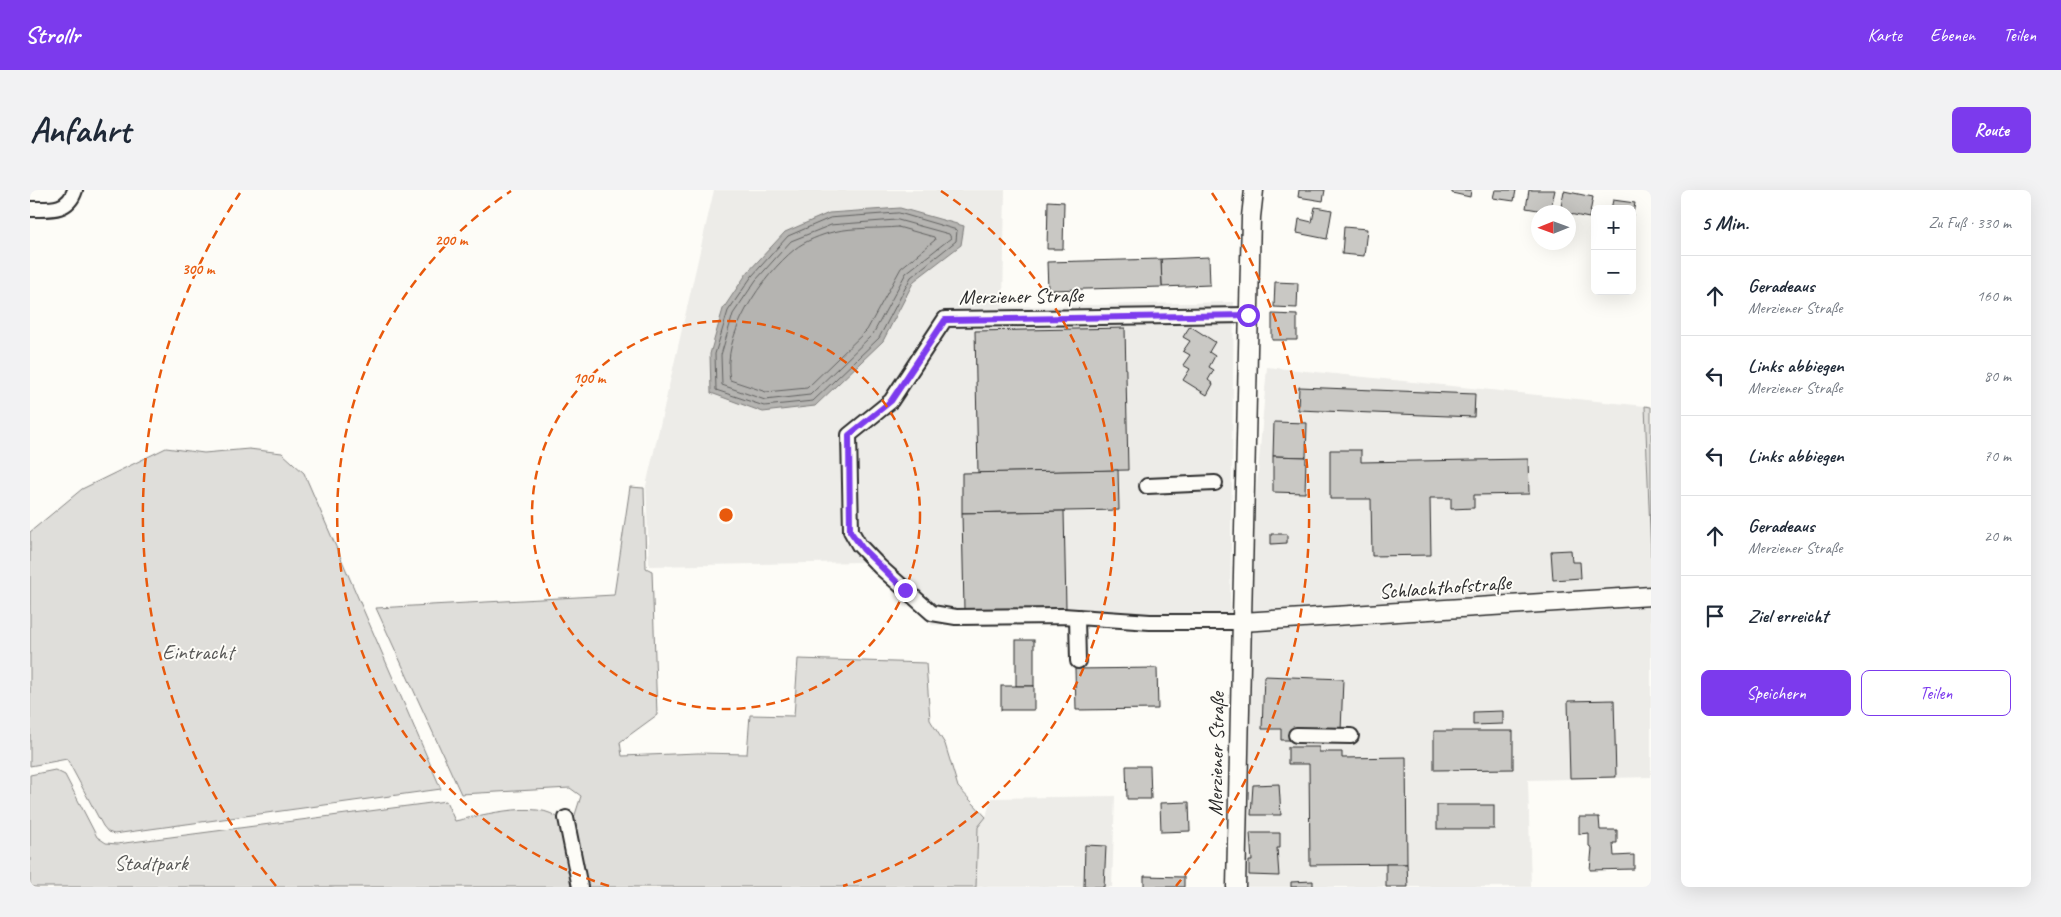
<!DOCTYPE html>
<html lang="de">
<head>
<meta charset="utf-8">
<style>
  body { margin:0; font-family:Caveat,sans-serif; background:#f2f2f3; color:#1f2937 }
  .controls { position:absolute; right:15px; top:15px; display:grid; overflow:hidden; border-radius:8px; box-shadow:0 5px 20px #0002 }
  .controls button { width:45px; height:45px; display:grid; place-items:center; padding:0; border:0; border-bottom:1px solid #e0e1e3; background:#fff; color:#1f2937; font:25px sans-serif }
  .compass { position:absolute; left:1501px; top:15px; width:45px; height:45px; border-radius:50%; background:#fff; box-shadow:0 5px 20px #0002; rotate:269deg }
  .stop { position:absolute; width:15px; height:15px; margin:-11px; border:4px solid #7c3aed; border-radius:50%; background:#fff }
  .stop.end { background:#7c3aed; border-color:#fff; box-shadow:0 1px 5px #0008 }
  .list { margin:0; padding:0; list-style:none }
  h2 { display:flex; justify-content:space-between; align-items:center; height:65px; margin:0; padding:0 20px; font-size:21px }
  h2 small { font-size:16px; font-weight:400; color:#747a83 }
  .list li { display:grid; grid-template-columns:32px 1fr auto; gap:15px; align-items:center; box-sizing:border-box; height:80px; padding:0 20px; border-top:1px solid #e0e1e3 }
  .list b { display:block; font-size:19px; white-space:nowrap }
  .list p { margin:0; font-size:16px; white-space:nowrap; color:#747a83 }
  .list em { font-size:16px; font-style:normal; color:#747a83 }
  .actions { display:flex; gap:10px; padding:15px 20px }
  .actions a { flex:1; padding:11px 0; border:1px solid #7c3aed; border-radius:8px; text-align:center; font-size:18px; color:#7c3aed }
  .actions .main { background:#7c3aed; color:#fff }
  .icon { flex:none; width:28px; height:28px; fill:none; stroke:currentColor; stroke-width:2; stroke-linecap:round; stroke-linejoin:round }
  .map { position:relative; flex:none; width:1621px; height:697px; overflow:hidden; border-radius:8px }
  header { display:flex; align-items:center; gap:30px; box-sizing:border-box; height:70px; padding:0 25px; background:#7c3aed; color:#fff }
  header strong { font-size:24px }
  nav { display:flex; gap:28px; margin-inline-start:auto; font-size:18px }
  .intro { display:flex; align-items:center; justify-content:space-between; box-sizing:border-box; height:120px; padding:0 30px }
  h1 { margin:0; font-size:35px }
  .button { padding:12px 22px; border-radius:8px; background:#7c3aed; color:#fff; font-size:18px; font-weight:700 }
  main { display:flex; gap:30px; padding:0 30px }
  aside { flex:1; background:#fff; border-radius:8px; box-shadow:0 5px 20px #0002 }
  .map>svg:first-child { display:block }
</style>
</head>
<body>
<header>
<strong>Strollr</strong>
<nav><a>Karte</a><a>Ebenen</a><a>Teilen</a></nav>
</header>
<div class="intro"><h1>Anfahrt</h1><a class="button">Route</a></div>
<main>
<div class="map">
<svg width="1621" height="697" viewBox="0 0 1621 697">
  <rect width="100%" height="100%" fill="#fdfcf7"/>
  <filter id="ink" filterUnits="userSpaceOnUse"><feTurbulence type="fractalNoise" baseFrequency=".02" numOctaves="2"/><feDisplacementMap in="SourceGraphic" scale="10" xChannelSelector="R" yChannelSelector="G"/><feConvolveMatrix kernelMatrix="1 2 1 2 8 2 1 2 1" color-interpolation-filters="sRGB"/></filter>
  <g filter="url(#ink)">
    <g fill="#edece8">
      <path d="M684,0H975L973,117L1204,112L1200,431L1180,437L1036,434L902,435L833,372L619,376L616,296Z"/>
      <path d="M1237,177L1615,216L1621,366V587L1498,590L1501,697H1212L1214,446Z"/>
      <path d="M1085,606L1082,697H946L948,637L956,627L961,608Z"/>
    </g>
    <g fill="#dfdeda" stroke="#858482">
      <path d="M1615,216L1621,217V366Z"/>
      <path d="M136,258L174,263L219,259L252,263L274,283L411,599L84,644L78,642L73,636L37,569L0,576V342L52,299Z"/>
      <path d="M600,297L614,298L616,378L622,381L627,525L590,552L592,566L668,563L717,564L720,525L764,526L768,469L896,473L900,530L915,554L928,597L956,627L948,637L946,697H554L542,634L551,606L540,598L431,604L346,418L584,405Z"/>
      <path d="M25,580L35,585L67,647L76,653L87,654L416,611L425,631C449,626 521,605 534,636C541,653 543,679 546,697H0V585Z"/>
    </g>
    <path fill="#b5b4b1" stroke="#7e7d7b" d="M870,18L934,36L931,55L884,91L853,151L785,216L733,222L681,203L680,164L693,119L717,83L755,42L799,23Z"/>
    <g fill="none" stroke-linecap="round" stroke-linejoin="round">
      <g stroke="#626261" stroke-width="1">
        <path d="M869,23L927,40L926,51L881,87L849,148L783,211L734,216L686,200L685,164L698,121L722,86L758,46L800,28Z"/>
        <path d="M868,30L919,44L921,48L876,83L843,144L780,205L735,210L692,195L691,165L703,124L726,90L761,51L801,35Z"/>
        <path d="M868,37L904,47L905,50L871,78L837,140L777,198L736,202L700,190C691,145 732,86 765,59C773,52 793,44 803,42C824,37 847,39 868,37Z"/>
      </g>
    </g>
    <g fill="#c9c8c4" stroke="#2b2b2b">
      <path d="M1269,0H1295L1293,11L1268,7Z"/>
      <path d="M1422,0H1441L1440,7L1422,3Z"/>
      <path d="M1465,0H1486L1484,11L1463,8Z"/>
      <path d="M1499,0H1525L1520,22L1496,18Z"/>
      <path d="M1534,1L1563,7L1559,28L1530,22Z"/>
      <path d="M1583,10L1605,13L1602,29V19H1581Z"/>
      <path d="M1018,11L1034,12L1033,59H1017Z"/>
      <path d="M1285,17L1302,20L1297,49L1267,43L1269,29L1282,32Z"/>
      <path d="M1314,37L1337,39L1334,66L1312,64Z"/>
      <path d="M1179,67L1180,95L1132,97L1131,69Z"/>
      <path d="M1131,69L1132,97L1018,100L1017,72Z"/>
      <path d="M1245,92L1268,93L1267,118L1244,117Z"/>
      <path d="M1242,124L1267,125V150H1242Z"/>
      <path d="M1160,136L1185,152L1179,162L1185,166L1179,177L1184,180L1178,190L1183,194L1177,205L1153,190L1160,179L1153,175L1160,165L1153,161L1160,151L1153,147Z"/>
      <path d="M1095,138L1098,280L948,283L945,141Z"/>
      <path d="M1269,197L1445,204L1444,227L1268,220Z"/>
      <path d="M1244,232L1277,233L1276,267L1243,266Z"/>
      <path d="M1300,260H1331V272L1498,269L1499,304L1444,305V318L1421,319V308H1400L1401,365L1342,366L1341,309H1300Z"/>
      <path d="M1243,266L1276,267L1275,303L1243,302Z"/>
      <path d="M1088,280L1089,320L932,323V283Z"/>
      <path d="M1034,321L1036,418L934,420L932,323Z"/>
      <path d="M1241,344H1257V353L1241,354Z"/>
      <path d="M1541,360L1542,372H1550L1551,388L1523,390L1521,361Z"/>
      <rect x="986" y="450" width="18" height="46"/>
      <path d="M1127,478L1128,519L1046,520L1045,479Z"/>
      <path d="M1234,486L1313,489L1311,541L1264,550H1251V539H1232Z"/>
      <rect x="971" y="496" width="33" height="24"/>
      <path d="M1584,510L1586,587L1540,588L1538,511Z"/>
      <path d="M1473,521V534L1443,535V522Z"/>
      <path d="M1404,541H1483V579L1404,580Z"/>
      <path d="M1258,557H1289V562H1312V568L1376,567L1377,674L1280,675L1279,574H1258Z"/>
      <path d="M1096,576H1120L1121,609H1097Z"/>
      <path d="M1249,594L1251,625H1221L1223,595Z"/>
      <path d="M1159,612L1160,641L1131,642L1130,613Z"/>
      <rect x="1407" y="615" width="57" height="24"/>
      <path d="M1549,627H1569L1570,640H1587V653H1583L1584,666L1604,665V679L1560,680L1562,658L1559,656V643L1549,644Z"/>
      <path d="M1220,643H1250V658H1247L1249,686L1219,685V671H1222Z"/>
      <path d="M1055,655L1076,656L1074,697H1054Z"/>
      <path d="M1356,674H1377L1378,697H1356Z"/>
      <path d="M1114,686L1154,687V697H1114Z"/>
      <path d="M1283,691V697H1261V692Z"/>
    </g>
    <g fill="none" stroke-linecap="round" stroke-linejoin="round">
      <g stroke="#2b2b2b" stroke-width="18">
        <g id="minor">
          <path d="M0,19C19,19 38,22 45,0"/>
          <path d="M1117,296L1185,293"/>
          <path d="M1047,427L1048,471"/>
          <path d="M1212,432H1120L1033,426L926,427L902,423L850,377L829,355L821,341L819,245L861,211L915,129L1218,125"/>
          <path d="M1266,545L1321,546"/>
          <path d="M536,628L550,697"/>
        </g>
      </g>
      <g stroke="#2b2b2b" stroke-width="21">
        <g id="major">
          <path d="M1212,432L1621,406"/>
          <path d="M1206,697L1221,27L1224,0"/>
        </g>
      </g>
      <use href="#minor" stroke="#fdfcf7" stroke-width="14"/>
      <use href="#major" stroke="#fdfcf7" stroke-width="18"/>
    </g>
  </g>
  <g fill="none" stroke-linecap="round" stroke-linejoin="round" filter="url(#ink)">
    <path stroke="#7c3aed" stroke-width="6" d="M875,400L833,359L820,341L819,245L861,211L915,130L1218,125"/>
  </g>
  <g fill="none" stroke="#e8590c" stroke-width="2.5" stroke-dasharray="9 6">
    <circle cx="696" cy="325" r="194"/>
    <path d="M579 696A389 389 0 0 1 481 1M911 1A389 389 0 0 1 813 696"/>
    <path d="M246 696A583 583 0 0 1 210 3M1182 3A583 583 0 0 1 1146 696"/>
  </g>
  <g text-anchor="middle" dominant-baseline="central" stroke-width="4" stroke-linejoin="round" paint-order="stroke">
    <g font-size="21" fill="#2b2b2b" stroke="#fdfcf7">
      <text transform="translate(991 106) rotate(-1)">Merziener Straße</text>
      <text transform="translate(1415 397) rotate(-4)">Schlachthofstraße</text>
      <text transform="translate(1186 564) rotate(-89)">Merziener Straße</text>
    </g>
    <g font-size="21" fill="#585857" stroke="#fdfcf7">
      <text x="168" y="462">Eintracht</text>
      <text x="121" y="673">Stadtpark</text>
    </g>
  </g>
  <circle cx="696" cy="325" r="8" fill="#e8590c" stroke="#fdfcf7" stroke-width="2.5"/>
  <g font-size="15" text-anchor="middle" font-weight="bold" fill="#e8590c" stroke="#fdfcf7" stroke-width="4" stroke-linejoin="round" paint-order="stroke">
    <text x="421" y="55">200 m</text>
    <text x="168" y="84">300 m</text>
    <text x="559" y="193">100 m</text>
  </g>
</svg>
<div class="controls">
<button>+</button>
<button>−</button>
</div>
<svg class="compass" viewBox="-18 -18 36 36"><path d="M0-13l5 13h-10z" fill="#e53935"/><path d="M0 13l5-13h-10z" fill="#747a83"/></svg>
<div class="stop" style="left:1218px;top:125px"></div>
<div class="stop end" style="left:875px;top:400px"></div>
</div>
<aside>
<h2>5 Min.<small>Zu Fuß · 330 m</small></h2>
<ul class="list">
<li><svg class="icon" aria-label="ahead" viewBox="0 0 24 24"><path d="M12 20V5M6 11l6-6 6 6"/></svg><div><b>Geradeaus</b><p>Merziener Straße</p></div><em>160 m</em></li>
<li><svg class="icon" aria-label="left" viewBox="0 0 24 24"><path d="M17 20v-9H6M10 6l-5 5 5 5"/></svg><div><b>Links abbiegen</b><p>Merziener Straße</p></div><em>80 m</em></li>
<li><svg class="icon" aria-label="left" viewBox="0 0 24 24"><path d="M17 20v-9H6M10 6l-5 5 5 5"/></svg><div><b>Links abbiegen</b></div><em>70 m</em></li>
<li><svg class="icon" aria-label="ahead" viewBox="0 0 24 24"><path d="M12 20V5M6 11l6-6 6 6"/></svg><div><b>Geradeaus</b><p>Merziener Straße</p></div><em>20 m</em></li>
<li><svg class="icon" aria-label="arrive" viewBox="0 0 24 24"><path d="M6 21V4h12l-3 4 3 4H6"/></svg><div><b>Ziel erreicht</b></div></li>
</ul>
<div class="actions"><a class="main">Speichern</a><a>Teilen</a></div>
</aside>
</main>
</body>
</html>
